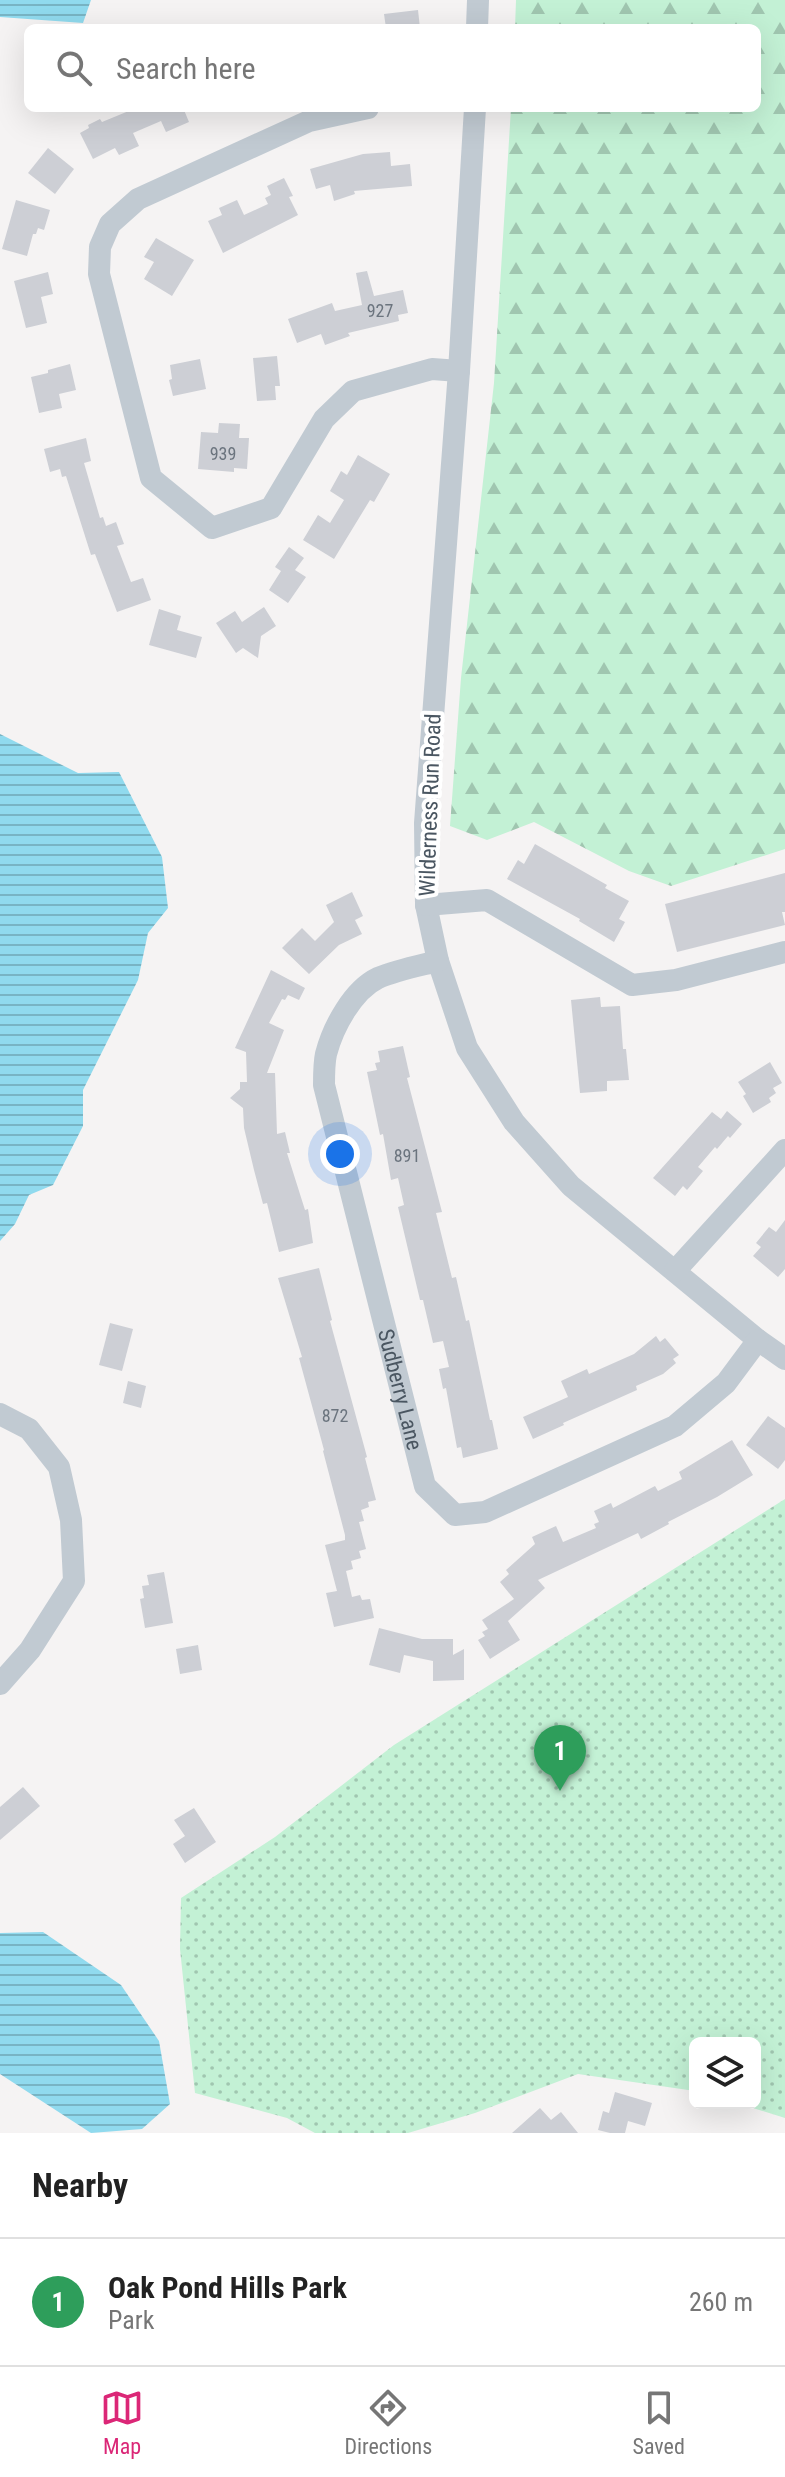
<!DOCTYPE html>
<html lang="en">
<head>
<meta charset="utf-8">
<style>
  body { margin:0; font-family:"Roboto Condensed",sans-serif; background:#f2f2f2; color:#222 }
  .controls { position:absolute; right:24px; bottom:24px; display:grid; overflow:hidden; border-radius:12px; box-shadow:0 8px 32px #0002 }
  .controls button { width:72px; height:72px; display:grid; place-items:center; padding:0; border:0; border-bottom:2px solid #e0e0e0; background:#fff; color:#222; font:40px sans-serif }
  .you { position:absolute; left:340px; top:1154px; width:28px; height:28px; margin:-20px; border:6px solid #fff; border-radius:50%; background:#1a73e8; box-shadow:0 0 0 12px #1a73e833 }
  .badge { display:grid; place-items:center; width:52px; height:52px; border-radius:50%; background:#db2777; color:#fff; font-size:26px; font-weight:700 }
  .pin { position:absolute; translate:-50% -66px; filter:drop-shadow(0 2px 4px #0008) }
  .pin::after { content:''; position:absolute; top:42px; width:28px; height:24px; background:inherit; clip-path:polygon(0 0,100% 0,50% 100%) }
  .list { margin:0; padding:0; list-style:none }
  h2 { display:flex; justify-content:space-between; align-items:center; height:104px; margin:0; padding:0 32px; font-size:34px }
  h2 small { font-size:26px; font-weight:400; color:#767676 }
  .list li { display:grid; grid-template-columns:52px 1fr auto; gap:24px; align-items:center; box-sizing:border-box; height:128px; padding:0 32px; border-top:2px solid #e0e0e0 }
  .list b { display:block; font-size:30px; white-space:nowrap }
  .list p { margin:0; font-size:26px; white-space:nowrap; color:#767676 }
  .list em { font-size:26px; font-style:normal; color:#767676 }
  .icon { flex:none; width:44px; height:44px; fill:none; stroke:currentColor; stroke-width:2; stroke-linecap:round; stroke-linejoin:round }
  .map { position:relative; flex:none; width:785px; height:2133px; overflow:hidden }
  .search { position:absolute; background:#fff; box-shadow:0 8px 32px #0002; left:24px; right:24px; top:24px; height:88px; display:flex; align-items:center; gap:20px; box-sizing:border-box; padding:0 28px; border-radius:12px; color:#767676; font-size:30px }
  .sheet { height:232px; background:#fff }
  nav { display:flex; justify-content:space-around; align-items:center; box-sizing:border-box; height:112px; border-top:2px solid #e0e0e0; background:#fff; font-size:22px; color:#767676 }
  nav a { display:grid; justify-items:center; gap:4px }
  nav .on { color:#db2777 }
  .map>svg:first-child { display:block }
</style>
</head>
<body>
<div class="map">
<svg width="785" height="2133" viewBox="0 0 785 2133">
  <defs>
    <pattern id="green-dots" width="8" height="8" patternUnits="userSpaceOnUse" patternTransform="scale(2)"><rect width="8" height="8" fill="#c3f1d5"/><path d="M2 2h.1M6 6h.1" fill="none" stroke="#a0c6b0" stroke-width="1.8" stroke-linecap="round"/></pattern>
    <pattern id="forest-firs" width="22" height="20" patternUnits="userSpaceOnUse" patternTransform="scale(2)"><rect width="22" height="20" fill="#c3f1d5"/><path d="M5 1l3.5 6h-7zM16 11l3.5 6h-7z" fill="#a0c6b0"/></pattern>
    <pattern id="water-rules" width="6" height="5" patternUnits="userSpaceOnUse" patternTransform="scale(2)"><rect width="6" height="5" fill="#90daee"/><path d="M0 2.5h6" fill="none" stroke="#78b4c4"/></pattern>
  </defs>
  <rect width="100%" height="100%" fill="#f5f3f3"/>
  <path fill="url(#green-dots)" d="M785,1499V2118L737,2103H755V2043H695V2091L578,2074L475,2113L408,2133H315L287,2118L195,2093L180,1949L181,1898L275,1837L394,1745Z"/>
  <path fill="url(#forest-firs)" d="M516,0H785V849L671,886L629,871L534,822L487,840L450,826L461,678L494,383L511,108H757V28H515Z"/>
  <g fill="url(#water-rules)">
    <path d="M0,0H91L83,23L0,17Z"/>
    <path d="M0,734L78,773L119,772L162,857L168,908L148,933L138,980L83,1090V1126L53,1185L29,1195L15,1224L0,1241Z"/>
    <path d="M43,1932L121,1985L159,2041L170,2104L142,2129L91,2133L0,2074V1933Z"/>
  </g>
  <g fill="#cdcfd5">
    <path d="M418,10L420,28H386L384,14Z"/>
    <path d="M136,108H189L184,110L189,122L166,132L161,121L133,133L139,146L119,155L115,148L93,159L80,133L89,128L88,125L100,119L102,122Z"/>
    <path d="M48,148L74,169L55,194L28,173Z"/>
    <path d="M390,152L391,166L410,164L412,186L354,191L355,194L334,201L330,185L316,189L310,169L363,154Z"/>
    <path d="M284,178L293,196L289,197L298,215L223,253L208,221L222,215L219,208L237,200L244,215L268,204L265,198L271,195L267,186Z"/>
    <path d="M16,200L50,210L44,230L38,228L36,234H33L27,256L2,249Z"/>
    <path d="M156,238L194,260L172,296L144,279L154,262L144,257Z"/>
    <path d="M367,271L374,296L403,290L408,313L398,315L399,321L348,333L350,336L325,345L321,334L297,343L288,319L332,303L335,311L362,305L356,273Z"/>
    <path d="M48,272L53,294L41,297L47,323L26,328L14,281Z"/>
    <path d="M277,356L280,386H275L276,400L257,401L253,358Z"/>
    <path d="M200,359L206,389L173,396L169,380L172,379L170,365Z"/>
    <path d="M70,364L76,390L59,394L62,408L39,413L31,377L48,373V370Z"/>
    <path d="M219,423L240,424L239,438H249L247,469L234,468V472L198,469L201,432L218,433Z"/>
    <path d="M86,438L91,461L84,463L100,518L103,517L106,526L116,522L124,544L117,546L131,582L143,578L151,600L117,612L95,554L91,555L66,476L62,477L60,469L50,472L44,449Z"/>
    <path d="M358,455L390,474L374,502L370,500L334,559L303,540L318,515L330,523L344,500L330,491L341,471L347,475Z"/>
    <path d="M289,547L304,558L295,570L306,577L288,603L269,590L281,571L275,567Z"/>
    <path d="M264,607L276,626L261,636L258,658L243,648L236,653L216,623L235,611L242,622Z"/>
    <path d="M159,609L181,616L177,630L202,637L196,658L149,645Z"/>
    <path d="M535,844L607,885L605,888L629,901L619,919L625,922L614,942L579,921L580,919L507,879L518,860L524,864Z"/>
    <path d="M785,873V912H782L785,925L677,952L665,904Z"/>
    <path d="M352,892L363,916L355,920L362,934L339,945L309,974L282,948L302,928L315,941L334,922L326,905Z"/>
    <path d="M271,970L305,988L299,1000L288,995L285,1000L282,999L269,1023L284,1030L267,1073H275L277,1134L285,1132L290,1153H287L305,1210L308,1209L313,1243L279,1252L267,1203L263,1204L254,1170L244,1128L243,1108L230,1098L240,1089V1082H247L246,1052L235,1048Z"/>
    <path d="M600,997L601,1007L620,1006L623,1049H626L629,1080L607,1081V1091L580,1093L571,1000Z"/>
    <path d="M403,1046L410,1077L407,1078L442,1212L436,1213L452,1278L456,1277L466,1321L469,1320L490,1420H492L498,1449L463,1458L461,1447L457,1448L446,1388L443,1389L439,1369L449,1367L443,1341L433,1343L423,1300H420L398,1207L404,1205L398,1178L391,1180L383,1134L380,1135L367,1072L377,1070L375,1063L380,1062L378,1051Z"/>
    <path d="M770,1062L782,1083L773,1088L776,1093L769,1098L771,1102L753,1113L743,1096L746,1094L738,1082Z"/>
    <path d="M727,1111L742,1124L730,1138L728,1136L717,1149L715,1147L698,1167L703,1171L687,1190L683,1186L675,1196L653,1178L712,1112L721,1119Z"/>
    <path d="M785,1220V1269L778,1277L753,1256L761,1247L756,1243L769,1227L776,1232Z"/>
    <path d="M319,1268L332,1320L330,1321L367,1457L365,1458L376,1500L368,1502L369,1507L361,1510L364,1521L359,1522L366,1549L359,1551L361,1558L351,1561L353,1569L346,1571L352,1597L360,1595L362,1600L370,1599L374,1618L334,1627L326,1593L337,1591L325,1545L345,1540V1535L323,1451L324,1450L299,1358L302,1357L278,1278Z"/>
    <path d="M110,1323L133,1329L122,1371L99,1365Z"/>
    <path d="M656,1336L660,1342L665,1338L679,1355L673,1359L676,1363L663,1374L636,1386L637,1390L563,1423L564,1425L533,1439L523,1417L568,1397L561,1381L587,1369L589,1374L634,1354Z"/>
    <path d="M128,1381L146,1386L141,1408L123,1403Z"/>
    <path d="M768,1416L785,1428V1460L778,1469L746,1445Z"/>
    <path d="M732,1440L753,1475L717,1497L668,1522L669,1524L641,1539L638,1533L538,1580L545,1588L508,1621L520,1640L490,1659L478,1640L485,1636L482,1632L488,1629L482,1620L514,1599L500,1582L509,1574L506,1570L535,1544L532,1537L556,1526L563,1542L596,1528L594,1524L599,1522L594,1511L611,1503L613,1508L655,1486L658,1491L682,1479L679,1472Z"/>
    <path d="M164,1572L173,1623L145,1628L140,1599L144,1598L142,1586L149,1585L147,1575Z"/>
    <path d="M379,1628L422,1639H453V1655L464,1649V1680L433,1681V1661L404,1655L400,1673L369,1665Z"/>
    <path d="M198,1645L202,1670L180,1674L176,1649Z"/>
    <path d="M23,1787L40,1806L0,1840V1807Z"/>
    <path d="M194,1808L216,1842L185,1863L173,1844L185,1836L174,1820Z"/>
    <path d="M615,2092L652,2103L645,2126L628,2121L625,2133H610L598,2130L603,2111L609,2113Z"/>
    <path d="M540,2108L551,2120L561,2112L578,2133H512Z"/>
  </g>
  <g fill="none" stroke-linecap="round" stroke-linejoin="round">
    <g stroke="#c1cad2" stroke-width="22">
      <path d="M477,28L478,0"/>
      <path d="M368,108L309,121L138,199L110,224L100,247L99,274L151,478L212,528L271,508L324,419L353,391L432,369L459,371"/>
      <path d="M475,108L459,371L425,823L426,905L438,961L467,1048L514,1122L571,1186L758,1340L785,1359"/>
      <path d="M426,905L487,900L632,985L676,980L785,952"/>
      <path id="s1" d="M438,961C418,966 397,970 378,978C353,990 333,1027 326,1054C324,1063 324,1075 324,1085L425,1486L455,1515L485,1512L675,1426L726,1383L758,1340"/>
      <path d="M675,1271L785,1150"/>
      <path d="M0,1414L29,1429L59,1467L71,1520L74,1581L30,1650L0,1684"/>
    </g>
  </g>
  <g text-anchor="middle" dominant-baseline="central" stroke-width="8" stroke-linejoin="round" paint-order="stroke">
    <g font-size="18" fill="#6b747e">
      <text x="380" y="310">927</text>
      <text x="223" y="453">939</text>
      <text x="407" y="1155">891</text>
      <text x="335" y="1415">872</text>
    </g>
    <g font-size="22" fill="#4a5661" stroke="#fff">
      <text transform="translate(430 805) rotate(-88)">Wilderness Run Road</text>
      <text stroke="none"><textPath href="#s1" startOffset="502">Sudberry Lane</textPath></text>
    </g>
  </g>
</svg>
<div class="controls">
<button><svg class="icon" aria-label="layers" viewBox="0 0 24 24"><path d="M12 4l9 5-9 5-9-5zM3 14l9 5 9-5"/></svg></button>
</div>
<div class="you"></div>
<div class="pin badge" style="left:560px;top:1791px;background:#2e9e5b">1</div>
<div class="search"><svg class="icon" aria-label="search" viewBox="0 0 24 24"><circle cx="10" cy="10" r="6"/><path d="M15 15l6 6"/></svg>Search here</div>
</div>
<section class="sheet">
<h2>Nearby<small></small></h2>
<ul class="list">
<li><span class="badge" style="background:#2e9e5b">1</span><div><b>Oak Pond Hills Park</b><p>Park</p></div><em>260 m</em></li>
</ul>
</section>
<nav>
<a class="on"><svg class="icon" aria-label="map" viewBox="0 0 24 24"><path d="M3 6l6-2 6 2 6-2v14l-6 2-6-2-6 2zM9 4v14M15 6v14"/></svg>Map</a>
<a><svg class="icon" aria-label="directions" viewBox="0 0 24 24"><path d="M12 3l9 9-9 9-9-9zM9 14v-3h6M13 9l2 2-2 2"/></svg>Directions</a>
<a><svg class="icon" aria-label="saved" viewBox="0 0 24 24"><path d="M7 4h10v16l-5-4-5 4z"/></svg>Saved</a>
</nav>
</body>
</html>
